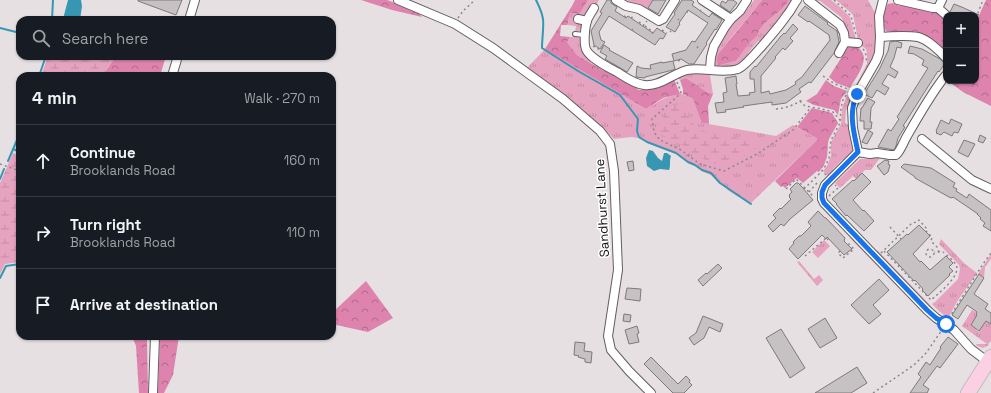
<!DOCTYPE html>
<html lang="en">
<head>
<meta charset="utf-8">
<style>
  body { margin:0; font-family:"Space Grotesk",sans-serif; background:#20242c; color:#f1f3f6 }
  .controls { position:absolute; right:12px; top:12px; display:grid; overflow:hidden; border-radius:8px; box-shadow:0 1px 3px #0004 }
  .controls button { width:36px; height:36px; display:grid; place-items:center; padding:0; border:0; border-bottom:1px solid #363941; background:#171b24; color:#f1f3f6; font:20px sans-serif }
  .stop { position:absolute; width:12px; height:12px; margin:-9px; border:3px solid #1a73e8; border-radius:50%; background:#fff }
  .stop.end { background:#1a73e8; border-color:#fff; box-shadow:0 1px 4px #0008 }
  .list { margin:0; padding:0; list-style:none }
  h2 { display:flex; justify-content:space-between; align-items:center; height:52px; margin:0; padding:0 16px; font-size:17px }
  h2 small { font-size:13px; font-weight:400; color:#9ea1a6 }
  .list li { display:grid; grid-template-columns:26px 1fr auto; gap:12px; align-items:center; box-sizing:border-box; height:72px; padding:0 16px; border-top:1px solid #363941 }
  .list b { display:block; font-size:15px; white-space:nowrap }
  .list p { margin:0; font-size:13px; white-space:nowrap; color:#9ea1a6 }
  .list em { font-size:13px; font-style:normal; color:#9ea1a6 }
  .icon { flex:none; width:22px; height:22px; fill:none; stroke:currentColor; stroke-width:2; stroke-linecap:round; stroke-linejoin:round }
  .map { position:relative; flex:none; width:991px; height:393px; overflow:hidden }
  .search { position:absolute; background:#171b24; box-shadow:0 1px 3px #0004; left:16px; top:16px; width:320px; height:44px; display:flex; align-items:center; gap:10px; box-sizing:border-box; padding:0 14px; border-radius:12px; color:#9ea1a6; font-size:15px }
  .panel { position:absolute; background:#171b24; box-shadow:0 1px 3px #0004; left:16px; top:72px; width:320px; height:268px; border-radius:12px }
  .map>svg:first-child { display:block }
</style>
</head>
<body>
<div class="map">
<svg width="991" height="393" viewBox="0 0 991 393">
  <defs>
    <pattern id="grass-tufts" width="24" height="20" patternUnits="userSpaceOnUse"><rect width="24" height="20" fill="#e6a3c0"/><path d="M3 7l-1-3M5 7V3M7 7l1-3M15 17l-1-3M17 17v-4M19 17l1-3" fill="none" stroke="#c58ba4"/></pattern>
    <pattern id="forest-crowns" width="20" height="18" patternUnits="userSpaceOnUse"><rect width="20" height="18" fill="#dd83ad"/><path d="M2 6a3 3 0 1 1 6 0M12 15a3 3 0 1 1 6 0" fill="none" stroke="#b26a8c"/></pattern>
    <pattern id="wetland-marsh" width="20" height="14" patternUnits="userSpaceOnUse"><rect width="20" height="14" fill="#e6a3c0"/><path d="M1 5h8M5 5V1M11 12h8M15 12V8" fill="none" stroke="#c58ba4"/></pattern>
  </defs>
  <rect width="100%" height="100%" fill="#e6e0e2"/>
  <g fill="url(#grass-tufts)">
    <path d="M588,0H599L595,7L582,17L581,23L582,24C581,29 580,32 575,32L576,26L567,25C569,21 568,17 571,13L578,14Z"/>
    <path d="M754,0H762C748,19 732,35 718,54L717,57V62L720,66L724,64L736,61L749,42L757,36C761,20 782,14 789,0H793L785,13L782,14L777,20L778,23L762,41H758L748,53V56L747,58L738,65L727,68L717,67L714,64C715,59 714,52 716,48C720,39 737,13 746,11Z"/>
    <path d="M814,0H831L841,8L850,17L856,41L851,40C847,35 842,26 843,20L841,17L820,1Z"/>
    <path d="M836,0H868L874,11L877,12L875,53L873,59L857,86L851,99L849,107L846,110L845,123L849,125C853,141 859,148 846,160H842L833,169V173L829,177L823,171L827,166L831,156V143L832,140L841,124L842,108L846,98L857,83L867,64V53L866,49L859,44L853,15L850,12Z"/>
    <path d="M570,37H578L580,39L590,59L591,63L577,55L567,42Z"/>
    <path d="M545,49L646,109L663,99L680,93L693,99L703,123L776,136L793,125L818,139L750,204L729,191L711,175L703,172L695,166L688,163L676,154L644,141L638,138L632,137L614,139C588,112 557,90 527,68Z"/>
    <path d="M697,71L700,73L710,75L713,94L707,92L686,78L680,80L676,75H677L680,77L695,73Z"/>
    <path d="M880,156V158L871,170H865L856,179L853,176L840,188L835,183L860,159H872V157Z"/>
    <path d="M850,238H852L899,285L897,286Z"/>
    <path d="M941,239L965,264L977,273L958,300L948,318L939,311L932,304L935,302L958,279L960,269L959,265L939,244Z"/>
    <path d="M824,240L830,246L818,258L812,252Z"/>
    <path d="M877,250L931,306L934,311L929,308L876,252Z"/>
    <path d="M991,254V259L985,267L984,278L978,274Z"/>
    <path d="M799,261L814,279L819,275L823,280L817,286L797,262Z"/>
    <path d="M972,310L977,313L976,314L977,315L971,325L976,329V330L979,332L981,328L980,327L985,320L991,324V341L988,344L989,345L983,348L977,346L976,344H987L962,326Z"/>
  </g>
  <g fill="url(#forest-crowns)">
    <path d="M361,0H387L417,11L422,17L392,10Z"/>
    <path d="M575,0H588L579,14L571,13C568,17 569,21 567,25H561L560,36L570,37L567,42L577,55L604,71L607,70L636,86L638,90H653L655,88L673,77L680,94L663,98L646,109L545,49L572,6Z"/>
    <path d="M762,0H789C782,14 761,20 757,36L749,43L736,61L724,64L718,66C717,62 716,59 718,54C732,36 748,19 762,0Z"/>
    <path d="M986,0H991V106L963,92L952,84L953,81H976V22Z"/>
    <path d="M893,3C897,6 901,6 905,4L937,12L946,18V53L932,41L891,34V32L886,31C881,24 884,11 888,4Z"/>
    <path d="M857,46C859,48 862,51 863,54C867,64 855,79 850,88L836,83L829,77L848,47Z"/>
    <path d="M116,56L146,57L147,56H166L160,76H102Z"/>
    <path d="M686,78L707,92L713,94L708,106L709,124L702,123L693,99L683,94V89L680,80Z"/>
    <path d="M826,80L834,86L847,91L841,99L838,115L834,110L814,105L806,101L817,94Z"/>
    <path d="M812,108L832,113L838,123L829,139L828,143L827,157L824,165L819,172L817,171L803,183L797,178L785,188L783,186L781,187L775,181L818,139L797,127Z"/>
    <path d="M366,281L393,318L368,332L332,324V313Z"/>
    <path d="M132,336H146L147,340L148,393H139L136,346Z"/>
    <path d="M160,336H179L173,375L164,393H158Z"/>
  </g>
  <g fill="url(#wetland-marsh)">
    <path d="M48,56H116L102,76H41Z"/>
    <path d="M682,103L696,129L719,135L745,139L751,144L758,145V147L726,168L694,155L685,146L662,135L658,125C664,116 671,106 682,103Z"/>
    <path d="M13,153L20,156V262L5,264L0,274V183Z"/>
  </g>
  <path fill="#e6a3c0" d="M619,0H625L627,1L628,0H657L654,3L652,2L647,10L636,5Z"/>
  <g fill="#3797b2">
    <path d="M68,0H81L82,6L80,20H65L64,15Z"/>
    <path d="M649,150L653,151L658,158L662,161L664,153H667L671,156C669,161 671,165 669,170L660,169L654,171L647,166L646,158Z"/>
  </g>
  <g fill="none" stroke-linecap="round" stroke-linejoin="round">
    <g stroke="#3797b2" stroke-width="2">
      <path d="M536,0C539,6 542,12 543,19C544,28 542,38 542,48L578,71L615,92L620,95L638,119L637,131L639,137L647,142L676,153L688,162L695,165L702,170L711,173L720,183L751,204"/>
      <path d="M52,20L53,0"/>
      <path d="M0,28L20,33"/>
      <path d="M39,76L46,56"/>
      <path d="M13,149L20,152"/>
      <path d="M8,161L20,133"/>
      <path d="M0,179L4,169"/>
      <path d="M0,278L6,266L20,264"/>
    </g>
  </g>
  <g fill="#c6c1c3" stroke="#7e797b">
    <path d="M138,0H182L176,15L138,1Z"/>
    <path d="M607,0H611V3L617,7L615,11L626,18L628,16L653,33L657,28L666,34L663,39L660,38L655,45L609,16L599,32L601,40L605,42L600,49L594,45L591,31L602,13L600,12Z"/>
    <path d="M653,0H666L658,14L648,8Z"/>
    <path d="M682,0H691L694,2L692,5L709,17L712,13L722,20L716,30L715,29L706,43L707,44L694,64H689L681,59L674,61L672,54L686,50L692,41L695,42L708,23L688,10L679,23L680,24L675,32L666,27L675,14L674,13Z"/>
    <path d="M728,0H733L737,3L730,12L720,5L722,1L726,3Z"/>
    <path d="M954,4L964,8L979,15H951L950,12Z"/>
    <path d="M805,6L828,23L827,24L837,31L839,42L834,53L811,83L809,82L799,89L801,92L786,103L772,105V102L743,106L744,107L725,110L726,112L717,113L715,103L724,102L723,93L727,92L725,78L736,76L737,84H736L738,96L750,95L749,93L755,92L754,79H750V72L755,66L756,67L781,36L784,33L785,34L793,24L798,29L790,38L793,41L785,50L783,48L775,57L776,58L761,76V93L769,91L770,94L786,90L796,84L795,82L802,77L830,40L829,35L809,21L808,22L798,15Z"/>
    <path d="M896,41L902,43L901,48L897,47L894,58L890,67L898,72L895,78L888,74L882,84L889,88L885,95L877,90L872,98L864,94L879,70L888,51L890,42Z"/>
    <path d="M604,45L610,49L609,50L633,63L627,72L605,59L607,56L600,52Z"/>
    <path d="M910,46L922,49L940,59L945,63L939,72L938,71L903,126L905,127L898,138L896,146L894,150L878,147L888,129L891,131L899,119L897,117L928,68L922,65L924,60L914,54L908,53Z"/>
    <path d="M673,61L675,69L673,70L645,77V78L636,77L637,66L641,68L651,69L650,65L662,62V63Z"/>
    <path d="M868,98L875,102L871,108L870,122H872L871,129H864V121H860L861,108H862Z"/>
    <path d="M951,119L962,124L958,133L954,132L952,136L944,132L941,135L936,133L937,132L936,131L941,120L949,124Z"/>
    <path d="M868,130L873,133L867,144L862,142Z"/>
    <path d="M980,135L986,138L983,143L978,141Z"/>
    <path d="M964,140L975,144L968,157L958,152Z"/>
    <path d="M885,160L889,161L888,164L890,165L888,172L884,175L877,166Z"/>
    <path d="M633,161L634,170L629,171L627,162Z"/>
    <path d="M904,164L931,168L955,183L953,187L957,189L956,191L967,198L969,194L991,210V231L983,226L985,223L980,219L981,218L977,214H978L953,197L952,198L949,197L915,178V177L901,167Z"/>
    <path d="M862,173L871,182L853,200L863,211L864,210L874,221L864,231L847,215L846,216L836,204H837L832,199L853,180L854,181Z"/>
    <path d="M796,183H798L802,187L813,200L790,219L784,226L781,224L773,232L768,226L776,218L773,215L780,208L781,209L791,199L789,197L790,196L789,195L792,192L790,189Z"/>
    <path d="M818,211L825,218H826L845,238L844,241L852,249L844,255L827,237L826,239L822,235L798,259L789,249L794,243L793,242L799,236H801L811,226L808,222Z"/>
    <path d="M919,225L930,236L913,254L920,262L921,261L930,270L946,256L953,263L949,267L953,271L949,274L950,275L928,296L922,290L923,289L915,280L914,281L887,252L907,234L908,235Z"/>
    <path d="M718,264L722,268L703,286L698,280L706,273L707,274Z"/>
    <path d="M979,274L984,278L974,294L988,304L985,309L991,313V324L986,321L979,331L971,325L977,315L976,314L977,312L967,305L958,319L952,315Z"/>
    <path d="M879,279L889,290L873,305L881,314L869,324L851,305Z"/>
    <path d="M627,288L641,289L640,301L625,299Z"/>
    <path d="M624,314L631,315L630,322L623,321Z"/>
    <path d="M703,316L723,324L720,332L709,327L704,338L694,345L689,338L696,333Z"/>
    <path d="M825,318L837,338L820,348L808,329Z"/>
    <path d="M637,326L639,333L637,334L639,342L629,344L625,330Z"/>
    <path d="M781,329L805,368L790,378L766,338Z"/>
    <path d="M948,337L958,344L940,368L937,366L923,385L929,389L927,393H910L921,377L918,374L926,362L930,365L941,348L940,347Z"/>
    <path d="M575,342L585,343L584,351L592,352L591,363L585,362V359L578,357L579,356L574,355Z"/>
    <path d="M651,357L678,384L686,376L690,380L689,382L692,385L684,393H673L644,364Z"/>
    <path d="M857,367L867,383L851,393H815Z"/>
  </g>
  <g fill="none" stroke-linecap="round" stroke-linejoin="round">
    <g stroke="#635e60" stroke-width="6">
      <path id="service" d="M575,34L585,35"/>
    </g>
    <g stroke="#635e60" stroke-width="10">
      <g id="minor">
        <path d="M398,0L455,24L493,48L563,99L600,131L610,144L614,171L618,270L608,336L611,350L629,371L651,393"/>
        <path d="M616,0L626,6L639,9L659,21L663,19L675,0"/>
        <path d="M702,0L731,19"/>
        <path d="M808,0L840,25L844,33L845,42L839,53"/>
        <path d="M883,0L879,16L880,37L879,53L876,61L857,94L852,108L853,128L858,152L825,185L822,193V199L824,203L927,310L936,318L954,330L971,349L988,362"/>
        <path d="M898,0L933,8H938L946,15"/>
        <path d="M594,8C592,12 588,17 587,21C585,27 583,46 587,51C591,58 609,68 617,72C625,77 634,84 644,85C659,87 672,74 687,70C703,67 722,74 738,69C746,67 781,24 787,15C791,11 793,5 797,0"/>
        <path d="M938,8L942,0"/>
        <path d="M578,19L587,21"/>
        <path d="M189,20L195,0"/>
        <path d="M880,37C892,36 906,35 918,37C927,39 940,51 946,58"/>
        <path d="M845,42L858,43"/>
        <path d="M710,69L711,57L714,46L725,27L731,19L740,11L747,0"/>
        <path d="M172,76L178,56"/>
        <path d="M922,139L972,180L991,189"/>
        <path d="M858,152L870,154L877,153L890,155H896C901,150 903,143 907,136C918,117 932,92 946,75"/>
        <path d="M153,393L155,336"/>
      </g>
    </g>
    <g stroke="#bebdbd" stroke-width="16">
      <path id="trunk" d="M968,393L991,357"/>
    </g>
    <g stroke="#8b8789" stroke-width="1.5" stroke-dasharray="2 3" stroke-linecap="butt">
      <path d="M834,0L851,16L856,35"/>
      <path d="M700,10L701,11"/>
      <path d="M687,12H688"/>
      <path d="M624,16L626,17V19"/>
      <path d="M458,18L463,11L475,0"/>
      <path d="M631,18L635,15"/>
      <path d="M976,18L983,0"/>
      <path d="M678,19L679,20"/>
      <path d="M639,22L644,25"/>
      <path d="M643,26L647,21"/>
      <path d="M645,26L653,32L651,35"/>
      <path d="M632,30L633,29"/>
      <path d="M662,30L667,33"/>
      <path d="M670,31L671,32"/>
      <path d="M593,46L600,50L602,48"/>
      <path d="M697,48L699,45"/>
      <path d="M863,49C866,52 867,58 866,62"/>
      <path d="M678,61L681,60V59"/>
      <path d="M823,76L835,84L850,90"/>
      <path d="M677,82L681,92L679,95L652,119L654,132L660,140L681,150L700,164L724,171L757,154L793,130L811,107"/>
      <path d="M800,101L805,106L822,109L833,112L840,120"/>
      <path d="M776,109C786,108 795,105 803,99"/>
      <path d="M0,164L20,171"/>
      <path d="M826,175L822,171L826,165L829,158L831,140L840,123L841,108L843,100L849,91"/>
      <path d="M786,189L796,179L814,197"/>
      <path d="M804,189L822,171"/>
      <path d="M809,192L817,183"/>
      <path d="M829,196L838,188L835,185"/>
      <path d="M890,227L901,239"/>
      <circle cx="930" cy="253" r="4"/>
      <path d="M840,251L838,253L843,258L854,249L848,243"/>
      <path d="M884,251L931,300C938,294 962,275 956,265C954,261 946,254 943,252H934"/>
      <path d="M881,253L912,223L917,222L919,220L926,228L925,230L932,237L931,241L937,247L939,252"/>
      <path d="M805,256L825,239L827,241L828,239L827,237"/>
      <path d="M949,318L983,264L991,253"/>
      <path d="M873,393L914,365L926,353L942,330"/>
    </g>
    <use href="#service" stroke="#fff" stroke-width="4"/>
    <use href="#minor" stroke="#fff" stroke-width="8"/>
    <use href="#trunk" stroke="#fcd0e3" stroke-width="14"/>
  </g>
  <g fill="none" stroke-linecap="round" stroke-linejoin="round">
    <path stroke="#1a73e8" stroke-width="5" d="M857,94C848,113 854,133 858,152L825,185L822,192V198L824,203L927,310L936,318L946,324"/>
  </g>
  <g text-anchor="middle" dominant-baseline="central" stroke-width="3" stroke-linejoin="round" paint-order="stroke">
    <g font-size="13" fill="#161415" stroke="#fff">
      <text transform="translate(602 208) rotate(-93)">Sandhurst Lane</text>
    </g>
  </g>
</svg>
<div class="controls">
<button>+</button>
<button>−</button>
</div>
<div class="stop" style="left:946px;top:324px"></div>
<div class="stop end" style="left:857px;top:94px"></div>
<div class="search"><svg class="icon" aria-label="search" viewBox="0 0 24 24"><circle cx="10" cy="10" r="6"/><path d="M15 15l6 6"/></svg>Search here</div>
<section class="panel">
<h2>4 min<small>Walk · 270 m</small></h2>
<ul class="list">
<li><svg class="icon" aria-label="ahead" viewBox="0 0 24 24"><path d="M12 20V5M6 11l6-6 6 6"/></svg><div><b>Continue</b><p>Brooklands Road</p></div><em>160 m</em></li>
<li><svg class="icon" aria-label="right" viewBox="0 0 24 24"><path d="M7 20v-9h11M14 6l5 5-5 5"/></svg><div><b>Turn right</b><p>Brooklands Road</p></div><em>110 m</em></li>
<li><svg class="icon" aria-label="arrive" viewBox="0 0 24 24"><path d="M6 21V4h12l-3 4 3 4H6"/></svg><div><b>Arrive at destination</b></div></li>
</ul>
</section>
</div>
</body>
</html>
